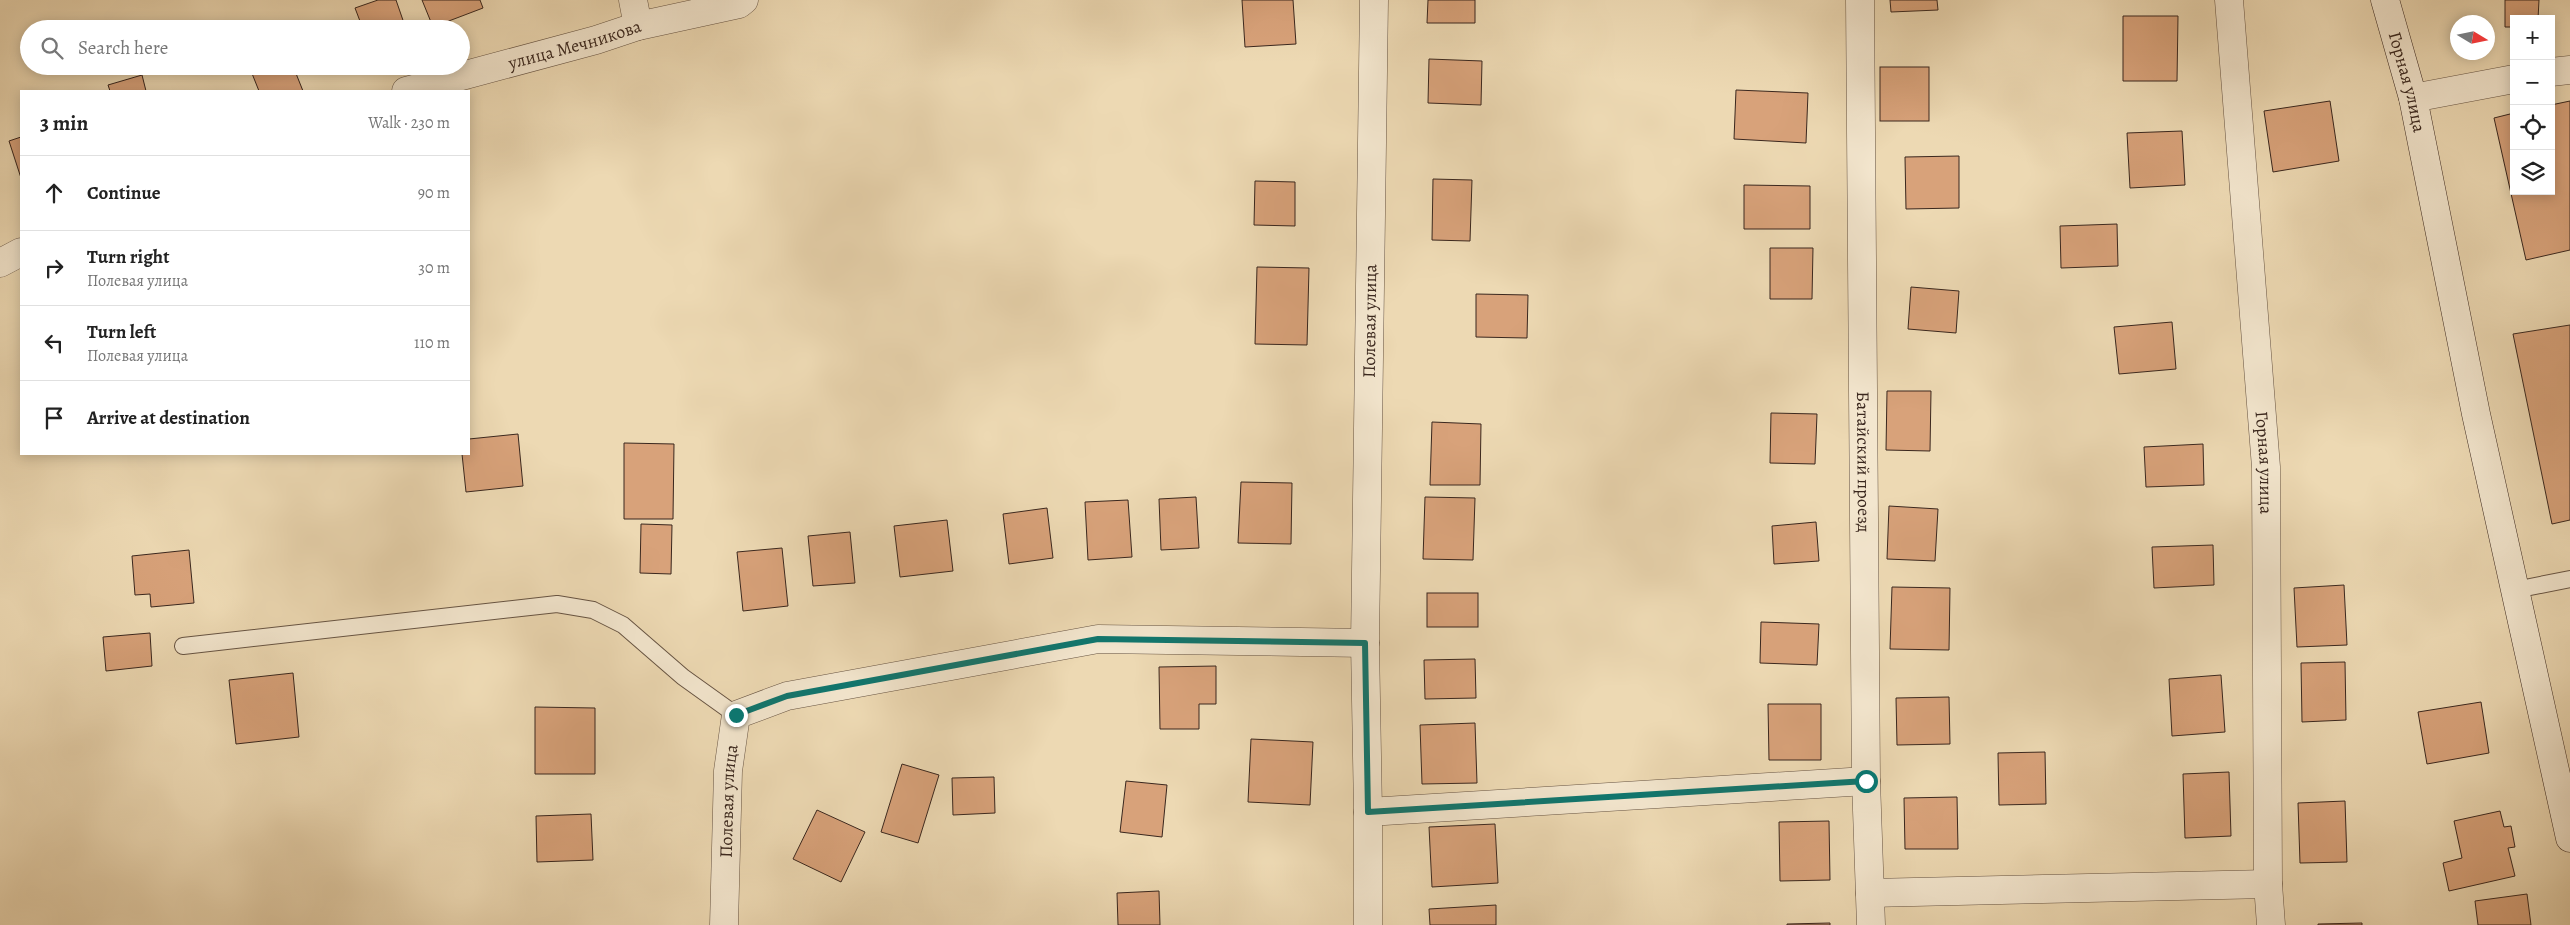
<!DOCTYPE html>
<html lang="en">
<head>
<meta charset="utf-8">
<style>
  body { margin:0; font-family:Alegreya,serif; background:#f2f2f2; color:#222 }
  .controls { position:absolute; right:15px; top:15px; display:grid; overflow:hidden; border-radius:0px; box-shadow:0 2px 12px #0003 }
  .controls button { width:45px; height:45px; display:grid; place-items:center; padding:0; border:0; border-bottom:1px solid #e0e0e0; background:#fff; color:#222; font:25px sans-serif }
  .compass { position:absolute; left:2450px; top:15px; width:45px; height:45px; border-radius:50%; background:#fff; box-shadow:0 2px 12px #0003; rotate:100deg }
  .stop { position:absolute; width:15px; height:15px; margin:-11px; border:4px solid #0f766e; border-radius:50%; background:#fff }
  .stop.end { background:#0f766e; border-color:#fff; box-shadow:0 1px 5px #0008 }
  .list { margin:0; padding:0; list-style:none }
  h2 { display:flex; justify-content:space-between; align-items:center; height:65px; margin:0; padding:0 20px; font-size:21px }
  h2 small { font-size:16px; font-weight:400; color:#767676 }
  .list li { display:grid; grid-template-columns:32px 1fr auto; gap:15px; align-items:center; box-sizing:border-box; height:75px; padding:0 20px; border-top:1px solid #e0e0e0 }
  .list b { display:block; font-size:19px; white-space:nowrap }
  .list p { margin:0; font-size:16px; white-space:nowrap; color:#767676 }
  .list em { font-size:16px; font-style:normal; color:#767676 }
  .icon { flex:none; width:28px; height:28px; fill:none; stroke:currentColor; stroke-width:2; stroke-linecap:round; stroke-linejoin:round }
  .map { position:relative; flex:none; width:2570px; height:925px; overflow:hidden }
  .search { position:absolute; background:#fff; box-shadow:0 2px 12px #0003; left:20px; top:20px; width:450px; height:55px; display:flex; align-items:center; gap:12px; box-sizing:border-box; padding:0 18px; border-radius:28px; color:#767676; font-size:19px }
  .panel { position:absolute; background:#fff; box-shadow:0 2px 12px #0003; left:20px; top:90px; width:450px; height:365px; border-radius:0px }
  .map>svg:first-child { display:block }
</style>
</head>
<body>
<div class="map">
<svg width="2570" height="925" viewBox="0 0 2570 925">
  <rect width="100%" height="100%" fill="#edd9b3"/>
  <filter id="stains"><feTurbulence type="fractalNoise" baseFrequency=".004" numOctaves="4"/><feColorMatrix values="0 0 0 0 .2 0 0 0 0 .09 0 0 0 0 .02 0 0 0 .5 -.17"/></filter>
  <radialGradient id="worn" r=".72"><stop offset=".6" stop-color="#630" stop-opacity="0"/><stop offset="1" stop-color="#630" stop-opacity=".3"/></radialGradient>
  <g fill="#d8a27a" stroke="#3a271e">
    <path d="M378,0H396L406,29H363L355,8Z"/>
    <path d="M422,0H480L483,8L433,27Z"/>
    <path d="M1242,0H1293L1296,44L1245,47Z"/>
    <path d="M1428,0H1475V23H1427Z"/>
    <path d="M1890,0H1937L1938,10L1891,12Z"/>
    <path d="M2505,0H2539L2538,19H2514V27H2505Z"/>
    <path d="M2123,16H2178L2177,81H2123Z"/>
    <path d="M1429,59L1482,61L1481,105L1428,103Z"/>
    <path d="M262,66H293L303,91H259L251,71Z"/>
    <rect x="1880" y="67" width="49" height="54"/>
    <path d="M142,75L146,91H110L108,85Z"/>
    <path d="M1736,90L1808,93L1806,143L1734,139Z"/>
    <path d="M2330,101L2339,161L2273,172L2264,111Z"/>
    <path d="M2570,101V250L2526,260L2494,118L2514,113V191H2551V105Z"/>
    <path d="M2182,131L2185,185L2130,188L2127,133Z"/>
    <path d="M21,137V178L9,141Z"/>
    <path d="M1959,156V208L1906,209L1905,157Z"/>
    <path d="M1433,179L1472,180L1470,241L1432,240Z"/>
    <path d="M1255,181L1295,182V226L1254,225Z"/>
    <path d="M1744,185L1810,186V229H1744Z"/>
    <path d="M2117,224L2118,266L2061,268L2060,226Z"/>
    <path d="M1770,248H1813L1812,299H1770Z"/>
    <path d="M1257,267L1309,268L1307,345L1255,344Z"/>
    <path d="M1911,287L1959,291L1956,333L1908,329Z"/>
    <path d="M1476,294L1528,295L1527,338L1476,337Z"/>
    <path d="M2172,322L2176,369L2119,374L2114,327Z"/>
    <path d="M2570,325V520L2552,524L2513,334Z"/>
    <path d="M1887,391H1931L1930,451L1886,450Z"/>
    <path d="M1771,413L1817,414L1815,464L1770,463Z"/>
    <path d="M1432,422L1481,424L1480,485H1430Z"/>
    <path d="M518,434L523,486L466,492L462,454H469V439Z"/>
    <path d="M624,443L674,444L673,519H624Z"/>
    <path d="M2203,444L2204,485L2146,487L2144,447Z"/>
    <path d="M1241,482L1292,483L1291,544L1238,543Z"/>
    <path d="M1196,497L1199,548L1161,550L1159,499Z"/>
    <path d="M1425,497L1475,498L1473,560L1423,559Z"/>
    <path d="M1128,500L1132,557L1088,560L1085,502Z"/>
    <path d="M1889,506L1938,509L1935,561L1887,559Z"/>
    <path d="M1047,508L1053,558L1009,564L1003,514Z"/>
    <path d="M947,520L953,571L900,577L894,526Z"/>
    <path d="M1816,522L1819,561L1774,564L1772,526Z"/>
    <path d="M641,524L672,525L671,574L640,573Z"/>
    <path d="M850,532L855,583L813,586L808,536Z"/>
    <path d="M2213,545L2214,585L2154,588L2152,547Z"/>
    <path d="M782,548L788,606L743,611L737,552Z"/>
    <path d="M189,550L194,603L151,607L150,594L135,595L132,556Z"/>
    <path d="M2344,585L2347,645L2297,647L2294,588Z"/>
    <path d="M1892,587L1950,588L1949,650L1890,649Z"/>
    <rect x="1427" y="593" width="51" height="34"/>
    <path d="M1761,622L1819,624L1817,665L1760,663Z"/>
    <path d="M150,633L152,666L106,671L103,637Z"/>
    <path d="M1475,659L1476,698L1425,699L1424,660Z"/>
    <path d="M2345,662L2346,720L2302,722L2301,663Z"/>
    <path d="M1216,666V704H1199V729H1160L1159,667Z"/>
    <path d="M293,673L299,737L236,744L229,680Z"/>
    <path d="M2221,675L2225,732L2172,736L2169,679Z"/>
    <path d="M1949,697L1950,744L1897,745L1896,698Z"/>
    <path d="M2481,702L2489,753L2427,764L2418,712Z"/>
    <path d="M1768,704H1821V760H1769Z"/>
    <path d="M535,707L595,708V774H535Z"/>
    <path d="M1475,723L1477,783L1422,784L1420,725Z"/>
    <path d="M1251,739L1313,742L1310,805L1248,802Z"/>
    <path d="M2045,752L2046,804L1999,805L1998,753Z"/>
    <path d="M902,764L939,775L918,843L881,832Z"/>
    <path d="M2229,772L2231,836L2185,838L2183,774Z"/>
    <path d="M994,777L995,813L953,815L952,778Z"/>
    <path d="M1126,781L1167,785L1162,837L1120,832Z"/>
    <path d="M1957,797L1958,849H1905L1904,798Z"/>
    <path d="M2345,801L2347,862L2300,863L2298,803Z"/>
    <path d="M817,810L865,832L841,882L793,859Z"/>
    <path d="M2500,811L2504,827L2511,826L2515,847L2508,848L2515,876L2449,891L2443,863L2462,858L2454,821Z"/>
    <path d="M591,814L593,860L537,862L536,816Z"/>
    <path d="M1829,821L1830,880L1780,881L1779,822Z"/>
    <path d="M1495,824L1498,883L1432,887L1429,827Z"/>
    <path d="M1159,891L1160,925H1118L1117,893Z"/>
    <path d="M2527,894L2531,925H2478L2475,901Z"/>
    <path d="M1496,905V925H1430L1429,909Z"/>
    <path d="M1830,923V925H1787V924Z"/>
    <path d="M2362,923V925H2318V924Z"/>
  </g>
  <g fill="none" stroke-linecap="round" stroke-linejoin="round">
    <g stroke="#675443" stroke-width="18">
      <g id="lane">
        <path d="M2515,590L2570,579"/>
        <path d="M183,646L557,604L593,610L623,625L683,677L736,715"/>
      </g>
    </g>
    <g stroke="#675443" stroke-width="29">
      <g id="street">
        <path d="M633,0L638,26"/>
        <path id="s1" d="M1860,0L1866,781L1871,925"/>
        <path id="s2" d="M2229,0L2266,467L2268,884L2271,925"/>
        <path d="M2551,72L2570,70"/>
        <path id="s3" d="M406,91L596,40L638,26L739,4L744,0"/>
        <path d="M2413,98L2514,79"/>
        <path d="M0,263L21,252"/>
        <path d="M1368,812L1866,781"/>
        <path d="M1870,893L2268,884"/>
        <path id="s4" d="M724,925L728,771L736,715L787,696L1098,639L1365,643"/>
        <path id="s5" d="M1368,925V812L1365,643L1374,0"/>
      </g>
    </g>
    <g stroke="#3a271e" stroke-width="29">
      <g id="secondary">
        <path id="s6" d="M2385,0L2413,98L2476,414L2570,838"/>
      </g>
    </g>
    <use href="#lane" stroke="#f3e6ce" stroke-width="16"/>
    <use href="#street" stroke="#f3e6ce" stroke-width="28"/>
    <use href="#secondary" stroke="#f3e6ce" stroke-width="28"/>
  </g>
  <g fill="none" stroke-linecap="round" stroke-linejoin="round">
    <path stroke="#0f766e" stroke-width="6" d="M736,715L787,696L1098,639L1365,643L1368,812L1866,781"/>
  </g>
  <g text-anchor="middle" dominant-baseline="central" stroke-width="5" stroke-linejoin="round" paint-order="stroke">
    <g font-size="18" fill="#3a271e" stroke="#f3e6ce">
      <text stroke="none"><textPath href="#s3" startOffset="175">улица Мечникова</textPath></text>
      <text stroke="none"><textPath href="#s6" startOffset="85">Горная улица</textPath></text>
      <text stroke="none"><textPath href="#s5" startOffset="604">Полевая улица</textPath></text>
      <text stroke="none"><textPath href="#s2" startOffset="464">Горная улица</textPath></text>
      <text stroke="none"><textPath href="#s1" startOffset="462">Батайский проезд</textPath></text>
      <text stroke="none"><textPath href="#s4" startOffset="124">Полевая улица</textPath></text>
    </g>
  </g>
  <rect width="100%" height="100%" filter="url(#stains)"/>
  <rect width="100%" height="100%" fill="url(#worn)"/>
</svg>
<div class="controls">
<button>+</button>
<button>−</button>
<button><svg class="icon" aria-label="locate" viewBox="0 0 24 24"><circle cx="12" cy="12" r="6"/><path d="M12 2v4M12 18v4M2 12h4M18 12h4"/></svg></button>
<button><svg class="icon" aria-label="layers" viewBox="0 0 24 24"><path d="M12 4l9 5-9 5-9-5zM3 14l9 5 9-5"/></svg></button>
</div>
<svg class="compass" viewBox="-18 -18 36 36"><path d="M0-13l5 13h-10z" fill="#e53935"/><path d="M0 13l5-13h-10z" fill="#767676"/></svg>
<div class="stop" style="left:1866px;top:781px"></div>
<div class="stop end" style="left:736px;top:715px"></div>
<div class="search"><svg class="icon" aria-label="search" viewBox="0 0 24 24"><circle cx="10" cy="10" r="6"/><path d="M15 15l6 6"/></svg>Search here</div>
<section class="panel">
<h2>3 min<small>Walk · 230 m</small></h2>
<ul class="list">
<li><svg class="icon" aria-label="ahead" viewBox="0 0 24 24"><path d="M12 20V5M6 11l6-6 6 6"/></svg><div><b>Continue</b></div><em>90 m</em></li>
<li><svg class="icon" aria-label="right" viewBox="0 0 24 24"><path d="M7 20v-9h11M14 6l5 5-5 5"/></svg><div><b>Turn right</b><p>Полевая улица</p></div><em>30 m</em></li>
<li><svg class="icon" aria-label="left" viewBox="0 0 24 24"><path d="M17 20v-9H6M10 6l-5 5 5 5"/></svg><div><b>Turn left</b><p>Полевая улица</p></div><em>110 m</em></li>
<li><svg class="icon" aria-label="arrive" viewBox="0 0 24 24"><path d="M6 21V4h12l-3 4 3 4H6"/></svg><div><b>Arrive at destination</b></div></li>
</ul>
</section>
</div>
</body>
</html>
